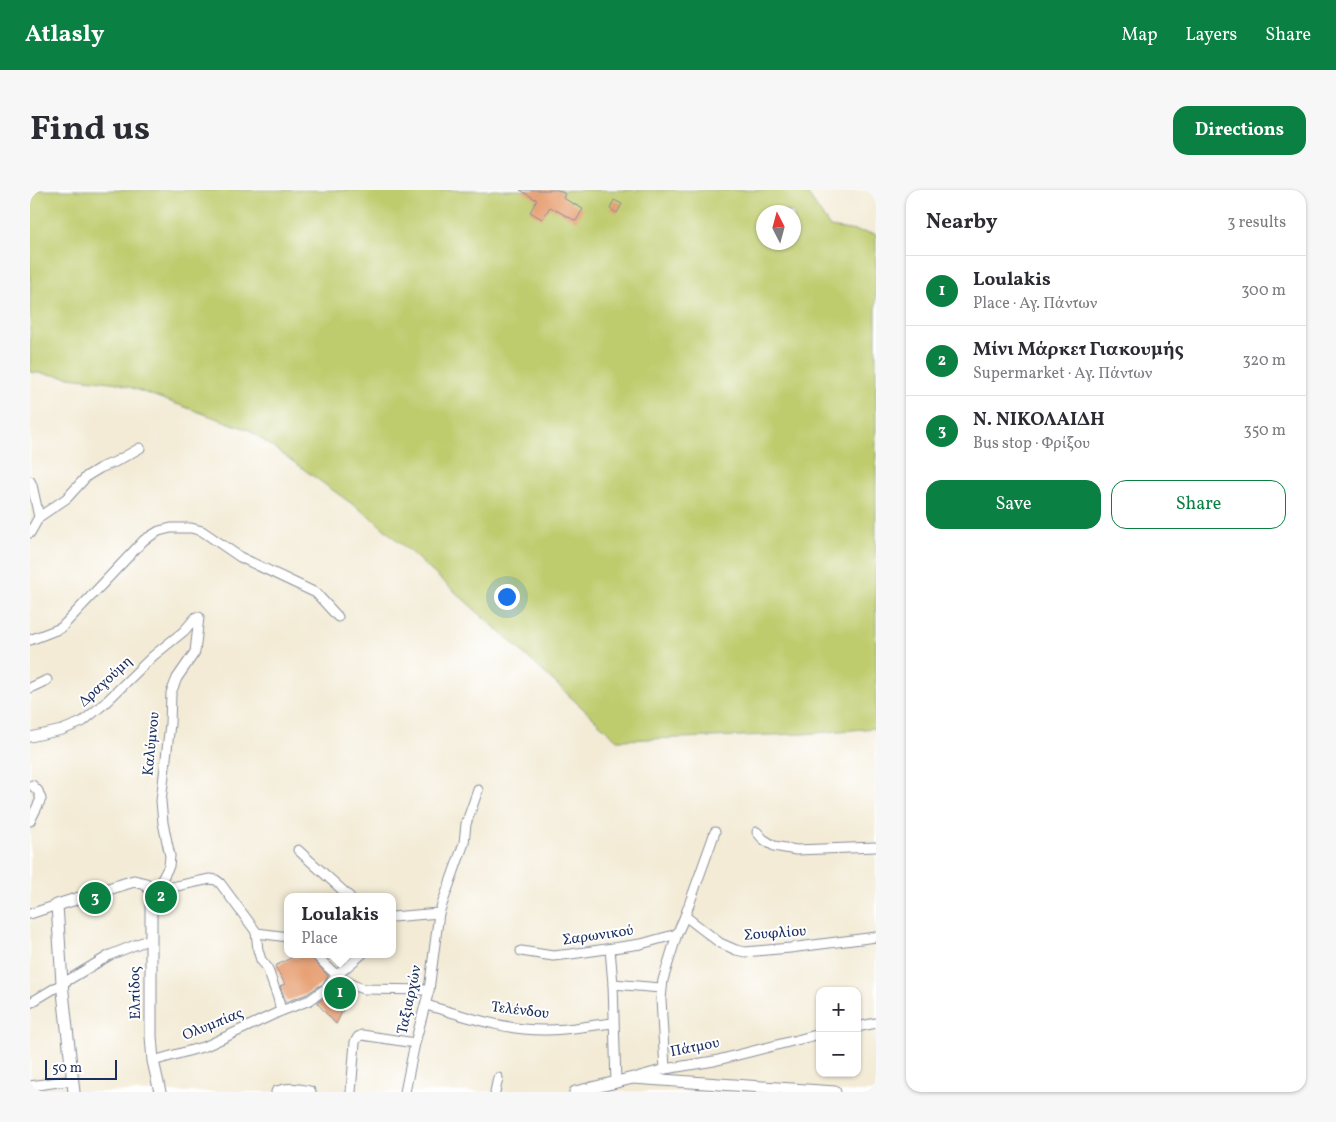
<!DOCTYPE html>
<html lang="en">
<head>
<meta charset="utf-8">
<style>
  body { margin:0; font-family:Vollkorn,serif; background:#f7f7f7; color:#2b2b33 }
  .controls { position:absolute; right:15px; bottom:15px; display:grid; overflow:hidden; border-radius:10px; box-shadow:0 1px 4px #0004 }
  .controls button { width:45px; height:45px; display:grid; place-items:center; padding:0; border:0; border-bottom:1px solid #e1e1e2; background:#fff; color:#2b2b33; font:25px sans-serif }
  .compass { position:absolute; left:726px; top:15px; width:45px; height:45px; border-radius:50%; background:#fff; box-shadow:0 1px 4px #0004; rotate:354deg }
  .scale { position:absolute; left:15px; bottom:12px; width:72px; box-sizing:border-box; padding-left:5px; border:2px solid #1b2f5e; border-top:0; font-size:14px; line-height:18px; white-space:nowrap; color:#1b2f5e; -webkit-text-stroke:4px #fff; paint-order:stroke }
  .you { position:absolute; left:476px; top:406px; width:18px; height:18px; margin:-12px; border:4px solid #fff; border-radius:50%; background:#1a73e8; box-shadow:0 0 0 8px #1a73e833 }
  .badge { display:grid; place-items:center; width:32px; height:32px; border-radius:50%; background:#0b8043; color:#fff; font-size:16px; font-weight:700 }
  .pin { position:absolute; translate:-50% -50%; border:2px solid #fff; box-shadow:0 1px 5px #0006 }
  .popup { position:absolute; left:254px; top:703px; width:112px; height:65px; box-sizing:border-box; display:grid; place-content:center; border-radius:10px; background:#fff; filter:drop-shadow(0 1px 4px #0005); font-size:16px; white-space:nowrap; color:#7c7c81 }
  .popup b { font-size:19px; color:#2b2b33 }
  .popup::after { content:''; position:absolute; left:50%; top:100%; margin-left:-10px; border:10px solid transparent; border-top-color:#fff }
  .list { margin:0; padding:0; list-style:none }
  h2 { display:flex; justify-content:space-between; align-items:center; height:65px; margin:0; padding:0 20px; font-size:21px }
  h2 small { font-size:16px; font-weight:400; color:#7c7c81 }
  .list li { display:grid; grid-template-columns:32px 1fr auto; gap:15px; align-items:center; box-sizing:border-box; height:70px; padding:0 20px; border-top:1px solid #e1e1e2 }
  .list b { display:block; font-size:19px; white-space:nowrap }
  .list p { margin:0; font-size:16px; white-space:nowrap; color:#7c7c81 }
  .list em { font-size:16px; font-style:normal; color:#7c7c81 }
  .actions { display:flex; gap:10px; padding:15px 20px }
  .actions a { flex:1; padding:11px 0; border:1px solid #0b8043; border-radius:15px; text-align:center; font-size:18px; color:#0b8043 }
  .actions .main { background:#0b8043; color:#fff }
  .map { position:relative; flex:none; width:846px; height:902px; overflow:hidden; border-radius:15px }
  header { display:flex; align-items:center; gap:30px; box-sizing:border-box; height:70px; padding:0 25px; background:#0b8043; color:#fff }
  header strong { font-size:24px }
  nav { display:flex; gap:28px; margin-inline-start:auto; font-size:18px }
  .intro { display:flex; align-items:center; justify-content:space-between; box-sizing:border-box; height:120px; padding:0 30px }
  h1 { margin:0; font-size:35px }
  .button { padding:12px 22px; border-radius:15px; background:#0b8043; color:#fff; font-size:18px; font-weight:700 }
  main { display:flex; gap:30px; padding:0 30px }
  aside { flex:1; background:#fff; border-radius:15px; box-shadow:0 1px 4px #0004 }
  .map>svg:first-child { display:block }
</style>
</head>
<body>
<header>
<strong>Atlasly</strong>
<nav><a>Map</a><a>Layers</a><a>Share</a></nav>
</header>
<div class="intro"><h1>Find us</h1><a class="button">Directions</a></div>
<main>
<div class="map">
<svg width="846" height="902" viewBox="0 0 846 902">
  <rect width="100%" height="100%" fill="#fff"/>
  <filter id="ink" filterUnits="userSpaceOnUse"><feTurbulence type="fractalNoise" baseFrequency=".02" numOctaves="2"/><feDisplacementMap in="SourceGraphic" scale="10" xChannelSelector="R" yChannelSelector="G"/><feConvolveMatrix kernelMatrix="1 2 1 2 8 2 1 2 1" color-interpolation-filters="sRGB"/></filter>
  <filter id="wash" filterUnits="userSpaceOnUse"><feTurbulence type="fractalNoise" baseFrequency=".0096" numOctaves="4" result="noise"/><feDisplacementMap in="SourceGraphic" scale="20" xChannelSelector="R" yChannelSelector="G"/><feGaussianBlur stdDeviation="1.12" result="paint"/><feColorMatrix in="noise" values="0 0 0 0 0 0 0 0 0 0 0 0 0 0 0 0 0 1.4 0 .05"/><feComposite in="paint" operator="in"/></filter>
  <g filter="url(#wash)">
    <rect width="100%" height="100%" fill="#f3ebd5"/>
    <path fill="#bfcc6e" stroke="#6d7e66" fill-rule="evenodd" d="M0,0H775L800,37L846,44V538L772,544L587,550L478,449L343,329L219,240L88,193L0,182ZM734,22H764V52H734Z"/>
    <g id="blocks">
      <g fill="#e69b6d">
        <path d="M490,0H528L535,4L533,8L553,19L546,31L520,17L512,29L500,22L507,10Z"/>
        <path d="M584,10L592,14L587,23L580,19Z"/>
        <path d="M273,764H278L298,786L294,793L277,804L256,812L250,796L255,794L245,776L265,766L267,768Z"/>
        <path d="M308,794L321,802L313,814L315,816L306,834L287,813L302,802Z"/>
      </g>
    </g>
  </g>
  <g filter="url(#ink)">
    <use href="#blocks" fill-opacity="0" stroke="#878d9a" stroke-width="1"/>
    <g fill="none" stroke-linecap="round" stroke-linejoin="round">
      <g stroke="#878d9a" stroke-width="11">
        <g id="minor">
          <path d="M0,291L2,295L9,327"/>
          <path d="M0,343L9,327L37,308L57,286L70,278L85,272L110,258"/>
          <path d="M0,450L31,438L114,350L129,341L141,338H161L172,341L210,367L286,403L308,427"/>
          <path d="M0,498L17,490"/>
          <path d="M0,547L32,540L52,532L75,513L123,466L154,441L166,427H169L165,462L147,488L141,503L140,534L131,611L133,633L140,666L139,676L126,701"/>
          <path d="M0,631L11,609L8,601L2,595"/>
          <path d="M727,642L733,649L744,656L766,660L846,657"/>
          <path d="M268,660L320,707"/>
          <path d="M123,701L180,689L186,690L190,693L227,743L258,747"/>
          <path d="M0,724L27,715"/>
          <path d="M655,726L690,753L706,760L715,762L760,758L846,747"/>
          <path d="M362,727L409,723"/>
          <path d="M226,742L228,760L231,770L237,777L248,808L251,821"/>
          <path d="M580,759L583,794L586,893"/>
          <path d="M491,761L523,766L541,764L611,754L647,744"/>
          <path d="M285,764C300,780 313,793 334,799L399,800"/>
          <path d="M583,794L631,798"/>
          <path d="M0,813L80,765L120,749"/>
          <path d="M396,815C435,826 476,841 517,840C539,840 561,835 583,833"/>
          <path d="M827,837L846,833"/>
          <path d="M123,871L176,856L251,821L280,810L298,797L306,786L332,764"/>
          <path d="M635,879L631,809L633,790L647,744L655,726L685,642"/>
          <path d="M610,886L635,879L684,871L790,844"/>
          <path d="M0,896L43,890"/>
          <path d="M321,902L325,852L328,847L332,845L385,853"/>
          <path d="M375,902L385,853L399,800L409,723L434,653L436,634L448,600"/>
          <path d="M465,902L468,888"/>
        </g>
      </g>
      <g stroke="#878d9a" stroke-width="13">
        <g id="tertiary">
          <path d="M44,902L32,793L27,715L104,691L116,694L121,702V846L123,871L130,902"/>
          <path d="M247,902C259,898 267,899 280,902"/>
          <path d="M545,902L603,888L805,902"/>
        </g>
      </g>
      <use href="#minor" stroke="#fff" stroke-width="9"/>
      <use href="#tertiary" stroke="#fff" stroke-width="11"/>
    </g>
  </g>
  <g text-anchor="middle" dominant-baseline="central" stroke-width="4" stroke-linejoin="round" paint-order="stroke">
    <g font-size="15" fill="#1b2f5e" stroke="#fff">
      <text transform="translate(76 492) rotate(-43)">Δραγούμη</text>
      <text transform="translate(122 554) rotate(-84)">Καλύμνου</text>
      <text transform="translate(745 744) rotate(-4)">Σουφλίου</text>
      <text transform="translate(568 746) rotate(-8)">Σαρωνικού</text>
      <text transform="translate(106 803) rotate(-91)">Ελπίδος</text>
      <text transform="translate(380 810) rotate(-78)">Ταξιαρχών</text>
      <text transform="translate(490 821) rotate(7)">Τελένδου</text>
      <text transform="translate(183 835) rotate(-22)">Ολυμπίας</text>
      <text transform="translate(665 858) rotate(-11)">Πάτμου</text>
    </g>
  </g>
</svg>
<div class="controls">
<button>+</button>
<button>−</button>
</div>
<svg class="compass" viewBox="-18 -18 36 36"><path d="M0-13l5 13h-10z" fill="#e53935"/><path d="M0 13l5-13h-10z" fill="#7c7c81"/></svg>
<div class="scale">50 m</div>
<div class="you"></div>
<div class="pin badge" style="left:310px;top:803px">1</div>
<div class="popup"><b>Loulakis</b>Place</div>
<div class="pin badge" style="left:131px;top:707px">2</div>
<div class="pin badge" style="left:65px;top:708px">3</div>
</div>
<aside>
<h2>Nearby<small>3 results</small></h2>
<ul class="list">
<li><span class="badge">1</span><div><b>Loulakis</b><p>Place · Αγ. Πάντων</p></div><em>300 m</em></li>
<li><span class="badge">2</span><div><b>Μίνι Μάρκετ Γιακουμής</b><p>Supermarket · Αγ. Πάντων</p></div><em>320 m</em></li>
<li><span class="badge">3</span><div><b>Ν. ΝΙΚΟΛΑΙΔΗ</b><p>Bus stop · Φρίξου</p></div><em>350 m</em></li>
</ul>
<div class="actions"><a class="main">Save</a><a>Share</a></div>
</aside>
</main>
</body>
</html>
